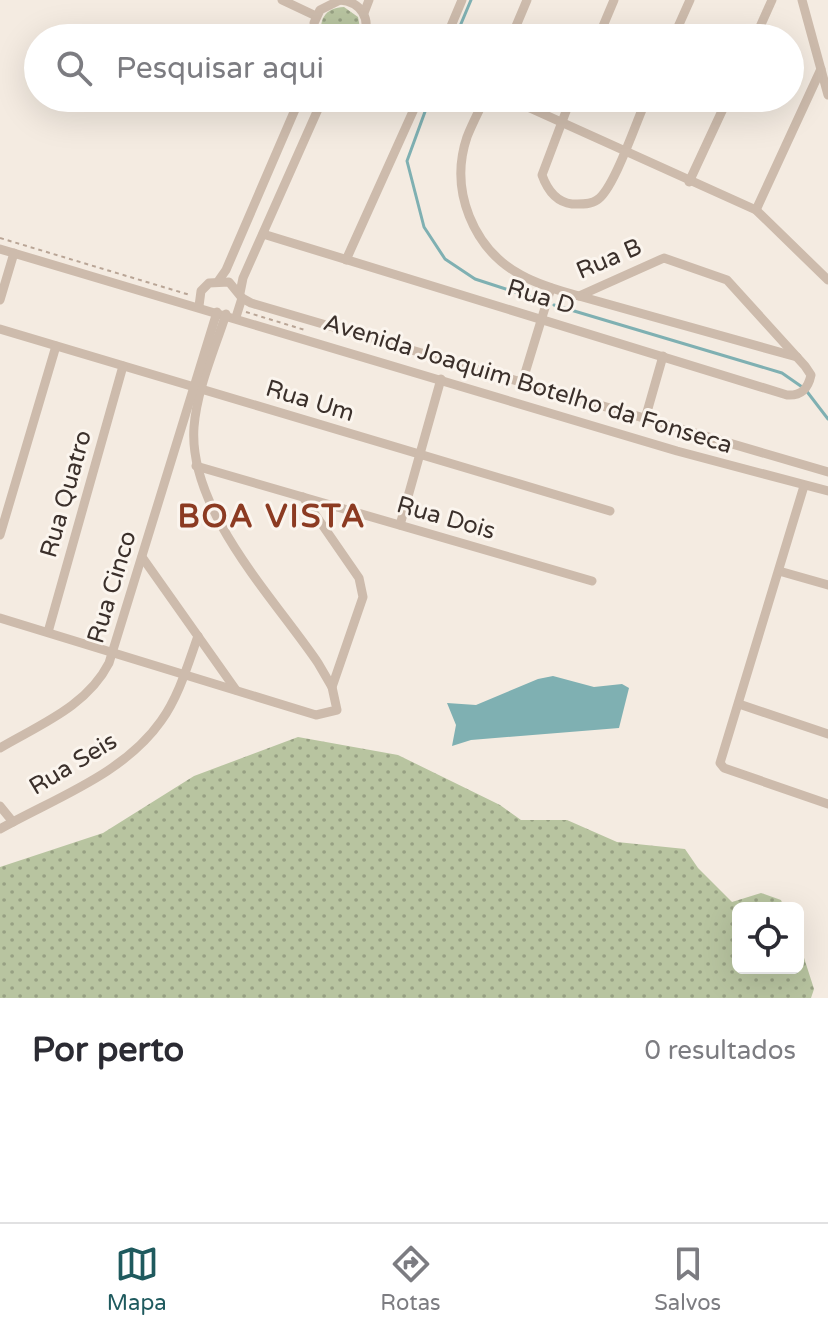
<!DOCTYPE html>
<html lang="pt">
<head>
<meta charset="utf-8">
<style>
  body { margin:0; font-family:"Varela Round",sans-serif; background:#f7f7f7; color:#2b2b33 }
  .controls { position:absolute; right:24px; bottom:24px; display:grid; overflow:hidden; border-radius:12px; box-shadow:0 8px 32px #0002 }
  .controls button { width:72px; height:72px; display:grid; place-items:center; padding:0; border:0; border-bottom:2px solid #e1e1e2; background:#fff; color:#2b2b33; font:40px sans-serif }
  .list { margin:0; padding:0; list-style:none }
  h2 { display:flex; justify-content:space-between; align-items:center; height:104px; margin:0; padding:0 32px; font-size:34px }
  h2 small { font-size:26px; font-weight:400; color:#7c7c81 }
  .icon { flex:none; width:44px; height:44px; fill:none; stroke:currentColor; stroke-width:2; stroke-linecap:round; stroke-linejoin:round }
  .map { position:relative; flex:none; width:828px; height:998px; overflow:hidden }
  .search { position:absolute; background:#fff; box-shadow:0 8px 32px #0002; left:24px; right:24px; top:24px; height:88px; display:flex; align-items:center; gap:20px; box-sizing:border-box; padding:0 28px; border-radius:44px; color:#7c7c81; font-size:30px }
  .sheet { height:224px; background:#fff }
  nav { display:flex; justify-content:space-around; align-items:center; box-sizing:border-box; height:112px; border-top:2px solid #e1e1e2; background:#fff; font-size:22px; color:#7c7c81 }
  nav a { display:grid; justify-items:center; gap:4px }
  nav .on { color:#1f5a5e }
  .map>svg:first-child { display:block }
</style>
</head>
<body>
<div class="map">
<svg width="828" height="998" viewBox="0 0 828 998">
  <defs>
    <pattern id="grass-dots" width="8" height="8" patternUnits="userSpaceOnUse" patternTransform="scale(2)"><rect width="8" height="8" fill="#b8c4a0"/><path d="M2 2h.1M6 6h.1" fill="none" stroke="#97a083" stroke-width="1.8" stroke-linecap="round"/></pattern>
  </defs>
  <rect width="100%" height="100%" fill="#f4ebe1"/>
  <g fill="url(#grass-dots)">
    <path d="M344,7L358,17L360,28L357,38H324C316,21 326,7 344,7Z"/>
    <path d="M298,737L398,755L500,805L521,820H567L617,842L685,849L698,868L732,902L761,893L781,900L784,908H738V968H798V939L814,989L811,998H0V867L103,833L194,776Z"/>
  </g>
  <path fill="#7fb0b2" d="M553,676L594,687L622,684L629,688L619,728L471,740L452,746L456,725L447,703L476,705L538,679Z"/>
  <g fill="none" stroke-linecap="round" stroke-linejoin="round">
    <g stroke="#7fb0b2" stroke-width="3">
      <path d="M455,38L471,0"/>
      <path d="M430,98L407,161L424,227L445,259L475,279L540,300"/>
      <path d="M554,305L782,373L805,389L828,419"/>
    </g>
    <g stroke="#b9a596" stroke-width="2" stroke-dasharray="4 4" stroke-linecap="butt">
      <path d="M0,238L190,295"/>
      <path d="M246,312L305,330"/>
    </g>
    <g stroke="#cdbbac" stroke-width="9">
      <path d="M282,0L316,16"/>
      <path d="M340,0C361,2 371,18 364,38"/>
      <path d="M802,0L828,95"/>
      <path d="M364,13L369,0"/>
      <path d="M316,38L314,23L320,10L340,0"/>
      <path d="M446,38L462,0"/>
      <path d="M511,38L527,0"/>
      <path d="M598,38L614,0"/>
      <path d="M673,38L690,0"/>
      <path d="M755,38L772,0"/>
      <path d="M508,98L756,210L828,280"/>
      <path d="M571,98L542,175C547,189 556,202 572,204C580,204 590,205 597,200C614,190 637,119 647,98"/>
      <path d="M689,182L728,98"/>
      <path d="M756,210L821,69"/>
      <path d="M263,234L787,395C801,396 808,389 811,375L805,366L727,280L664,258L579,296C560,291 539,285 521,275C473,249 449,190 467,137C472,124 479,111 485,98"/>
      <path d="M0,249L677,451L828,491"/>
      <path d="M346,260L419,98"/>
      <path d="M219,280L226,270L300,98"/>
      <path d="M240,293L243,278L323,98"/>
      <path d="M579,296L797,357"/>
      <path d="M242,298L251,303L828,472"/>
      <path d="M0,300L14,253"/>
      <path d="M199,306L201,291L209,283L229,282L242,298L236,317"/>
      <path d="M0,329L610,511"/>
      <path d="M522,383L551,288"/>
      <path d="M645,419L663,356"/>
      <path d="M196,466L592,581"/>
      <path d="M804,486L720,763L724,768L828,804"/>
      <path d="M303,497L359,578L363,597L332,687"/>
      <path d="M400,525L441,379"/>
      <path d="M0,535L56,346"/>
      <path d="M142,557L236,690"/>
      <path d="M779,571L828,585"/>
      <path d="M0,618L316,715L337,710L332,687L318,663C274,598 188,510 194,427C197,389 214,351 226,314"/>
      <path d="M48,632L123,366"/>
      <path d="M739,704L828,734"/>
      <path d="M0,748C41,724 87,706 109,663L217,312"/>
      <path d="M0,806L13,822"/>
      <path d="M0,829C55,798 124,774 161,721C179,696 188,664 198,636"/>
    </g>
  </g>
  <g text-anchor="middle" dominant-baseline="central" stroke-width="6" stroke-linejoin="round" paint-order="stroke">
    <g font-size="24" fill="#3b302b" stroke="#fbf5ee">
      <text transform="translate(609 259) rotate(-23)">Rua B</text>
      <text transform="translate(541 297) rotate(17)">Rua D</text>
      <text transform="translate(528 384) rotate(17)">Avenida Joaquim Botelho da Fonseca</text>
      <text transform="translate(310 401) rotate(17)">Rua Um</text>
      <text transform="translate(66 494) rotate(-74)">Rua Quatro</text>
      <text transform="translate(446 518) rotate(16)">Rua Dois</text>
      <text transform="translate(112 587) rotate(-73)">Rua Cinco</text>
      <text transform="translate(73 764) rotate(-31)">Rua Seis</text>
    </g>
    <g font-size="32" font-weight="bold" letter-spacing="2" fill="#8c3b22" stroke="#fbf5ee">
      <text x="272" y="517">BOA VISTA</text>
    </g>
  </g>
</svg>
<div class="controls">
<button><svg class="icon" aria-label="locate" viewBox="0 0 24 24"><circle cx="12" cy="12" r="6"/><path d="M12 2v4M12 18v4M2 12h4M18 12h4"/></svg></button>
</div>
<div class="search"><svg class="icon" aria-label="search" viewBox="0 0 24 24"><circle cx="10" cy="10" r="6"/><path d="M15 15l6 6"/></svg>Pesquisar aqui</div>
</div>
<section class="sheet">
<h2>Por perto<small>0 resultados</small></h2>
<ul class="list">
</ul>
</section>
<nav>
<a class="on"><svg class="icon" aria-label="map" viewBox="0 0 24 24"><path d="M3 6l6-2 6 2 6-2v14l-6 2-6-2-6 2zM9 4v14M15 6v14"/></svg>Mapa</a>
<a><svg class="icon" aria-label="directions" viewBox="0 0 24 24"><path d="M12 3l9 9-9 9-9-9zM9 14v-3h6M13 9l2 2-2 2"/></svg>Rotas</a>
<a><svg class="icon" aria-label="saved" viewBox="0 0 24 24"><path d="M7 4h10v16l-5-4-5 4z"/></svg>Salvos</a>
</nav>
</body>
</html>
